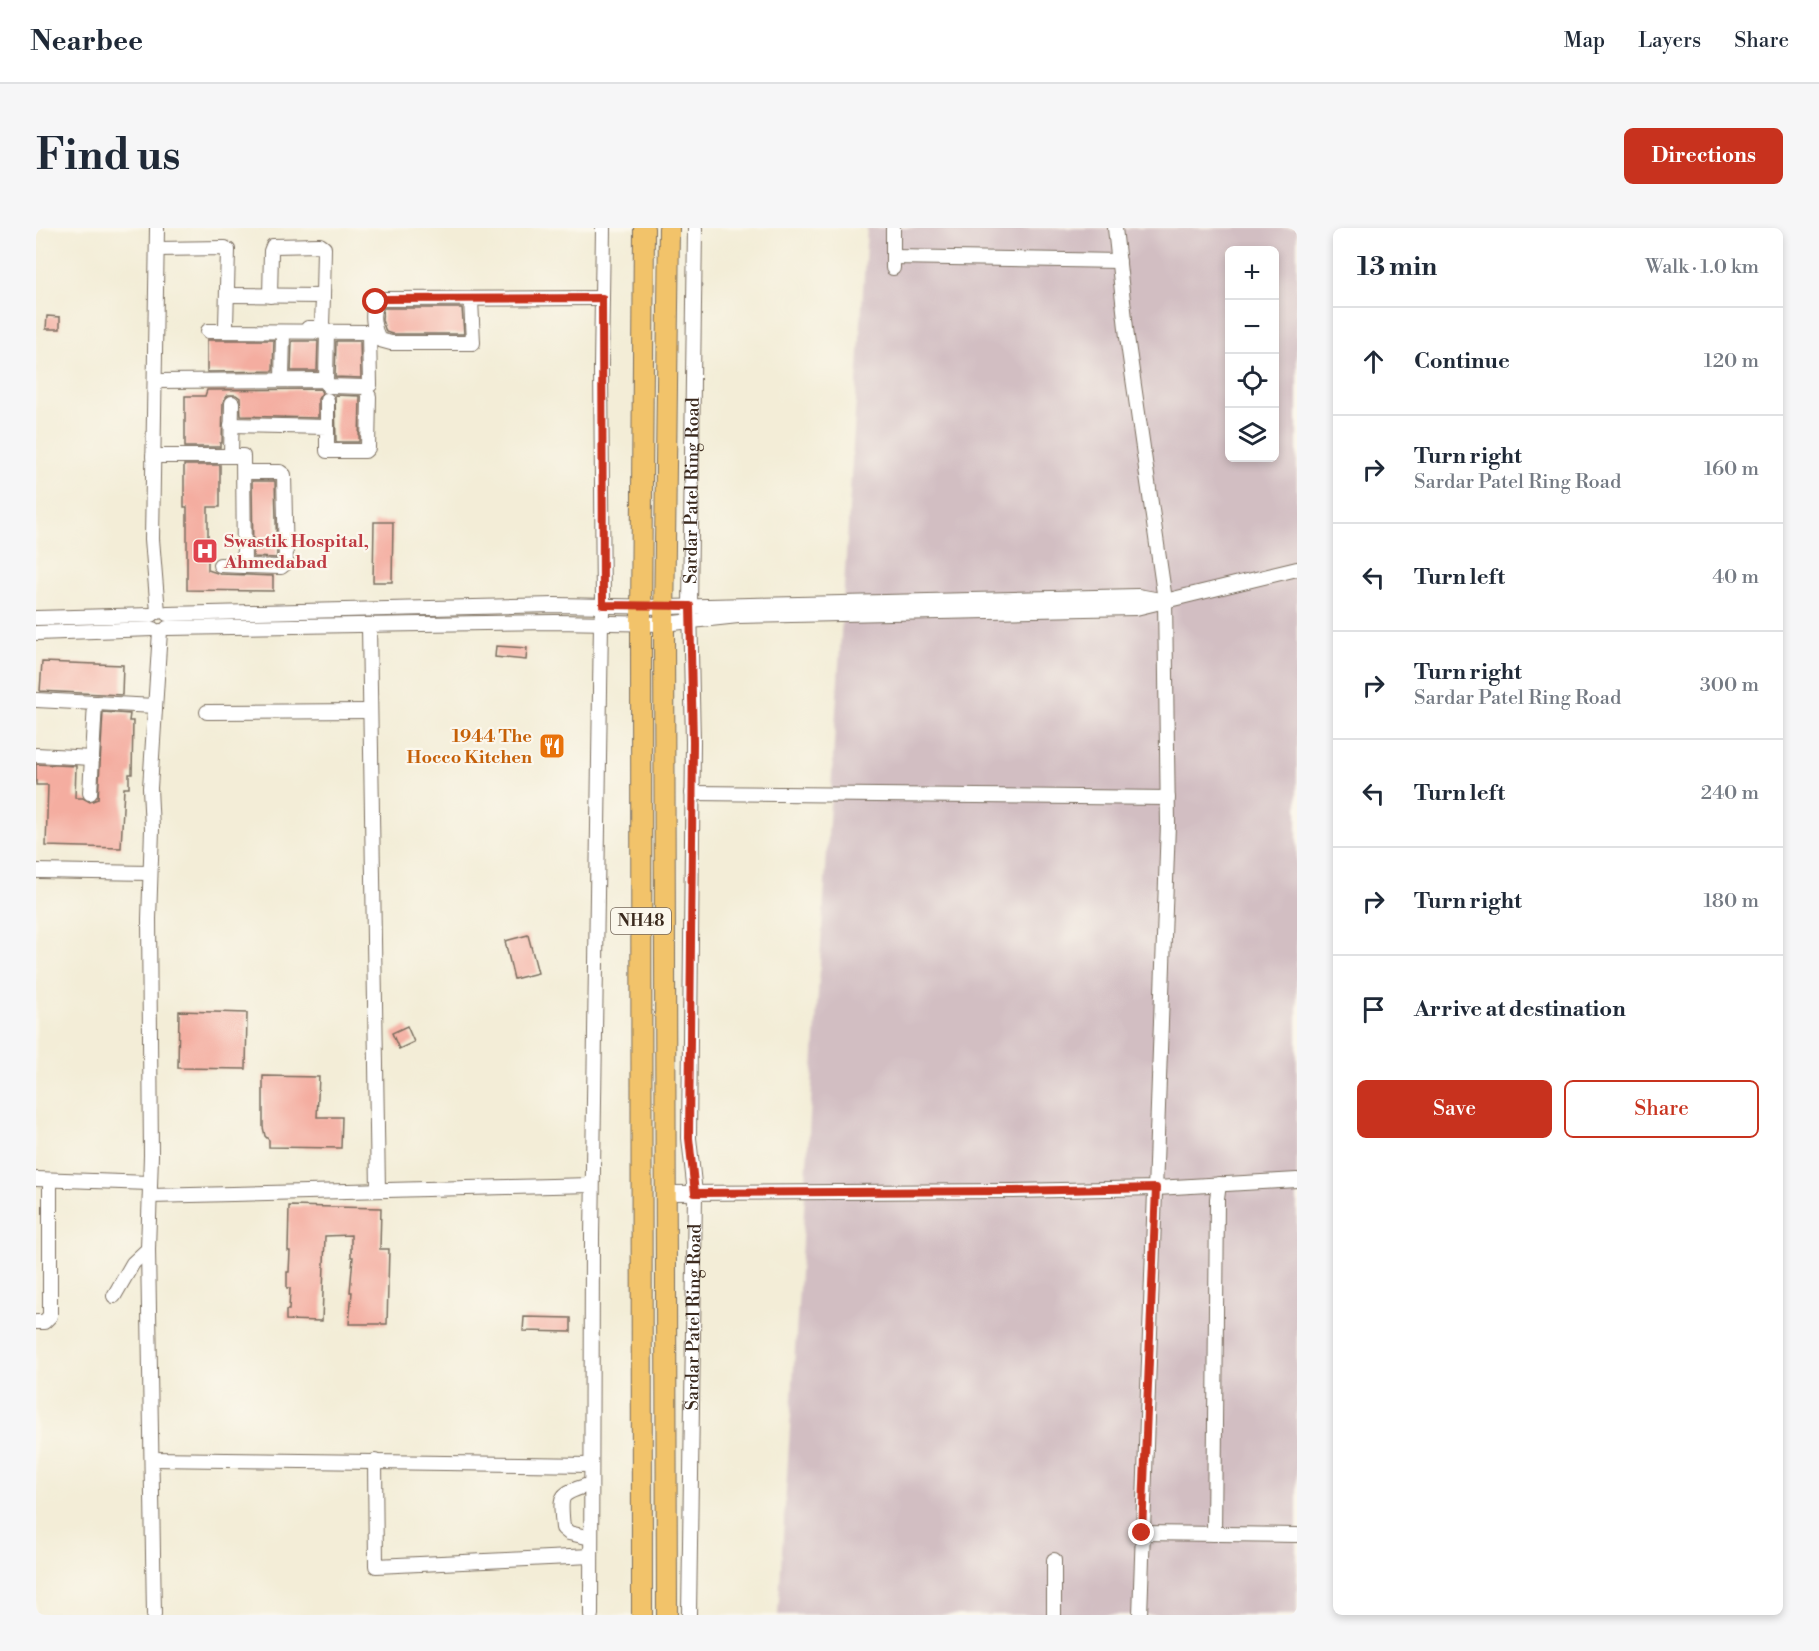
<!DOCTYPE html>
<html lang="en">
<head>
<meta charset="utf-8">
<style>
  body { margin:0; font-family:"Libre Bodoni",serif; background:#f6f6f7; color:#1f2937 }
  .controls { position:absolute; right:18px; top:18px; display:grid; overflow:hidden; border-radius:9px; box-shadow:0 3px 9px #0003 }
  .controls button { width:54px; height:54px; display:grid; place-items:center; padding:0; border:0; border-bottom:2px solid #e0e1e3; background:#fff; color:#1f2937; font:30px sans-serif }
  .stop { position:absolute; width:18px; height:18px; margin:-14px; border:4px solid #c8321e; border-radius:50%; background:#fff }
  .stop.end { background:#c8321e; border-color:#fff; box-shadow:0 2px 6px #0008 }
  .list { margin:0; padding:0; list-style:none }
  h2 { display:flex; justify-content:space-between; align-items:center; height:78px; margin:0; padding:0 24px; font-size:26px }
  h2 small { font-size:20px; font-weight:400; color:#747a83 }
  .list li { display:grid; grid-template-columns:39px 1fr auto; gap:18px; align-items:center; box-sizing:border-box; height:108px; padding:0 24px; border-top:2px solid #e0e1e3 }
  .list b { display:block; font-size:22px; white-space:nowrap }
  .list p { margin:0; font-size:20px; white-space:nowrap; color:#747a83 }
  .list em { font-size:20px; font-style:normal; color:#747a83 }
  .actions { display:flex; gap:12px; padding:18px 24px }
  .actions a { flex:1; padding:14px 0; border:2px solid #c8321e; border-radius:9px; text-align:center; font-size:21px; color:#c8321e }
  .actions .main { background:#c8321e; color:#fff }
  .icon { flex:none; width:33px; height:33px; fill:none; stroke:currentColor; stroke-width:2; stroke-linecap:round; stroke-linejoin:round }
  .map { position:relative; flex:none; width:1261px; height:1387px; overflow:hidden; border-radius:9px }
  header { display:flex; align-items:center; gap:36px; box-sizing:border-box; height:84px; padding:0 30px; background:#fff; border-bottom:2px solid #e0e1e3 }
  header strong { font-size:28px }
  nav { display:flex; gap:33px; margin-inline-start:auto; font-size:21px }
  .intro { display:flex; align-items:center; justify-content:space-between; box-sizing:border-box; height:144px; padding:0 36px }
  h1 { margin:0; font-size:42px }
  .button { padding:15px 27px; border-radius:9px; background:#c8321e; color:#fff; font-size:21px; font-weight:700 }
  main { display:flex; gap:36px; padding:0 36px }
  aside { flex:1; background:#fff; border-radius:9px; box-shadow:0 3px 9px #0003 }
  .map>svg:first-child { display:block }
</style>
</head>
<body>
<header>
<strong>Nearbee</strong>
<nav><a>Map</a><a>Layers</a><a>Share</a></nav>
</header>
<div class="intro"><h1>Find us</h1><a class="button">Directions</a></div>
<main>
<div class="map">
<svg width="1261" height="1387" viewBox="0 0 1261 1387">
  <rect width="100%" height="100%" fill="#fbf7ec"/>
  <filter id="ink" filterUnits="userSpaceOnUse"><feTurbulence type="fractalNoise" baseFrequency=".0167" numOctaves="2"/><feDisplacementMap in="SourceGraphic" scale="12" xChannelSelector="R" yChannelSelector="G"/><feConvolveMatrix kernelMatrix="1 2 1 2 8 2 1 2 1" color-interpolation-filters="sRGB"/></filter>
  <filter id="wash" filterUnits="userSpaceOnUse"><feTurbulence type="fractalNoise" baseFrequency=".008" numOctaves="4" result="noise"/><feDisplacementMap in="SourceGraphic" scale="24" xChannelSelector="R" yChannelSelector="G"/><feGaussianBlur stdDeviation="1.35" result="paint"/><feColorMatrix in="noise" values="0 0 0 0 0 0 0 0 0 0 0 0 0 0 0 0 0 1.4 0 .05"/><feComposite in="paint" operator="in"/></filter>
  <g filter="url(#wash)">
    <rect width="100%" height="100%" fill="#f3edd7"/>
    <path fill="#d2bec2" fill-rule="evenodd" d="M831,0H1261V1387H742ZM1194,22H1238V230H1194Z"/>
    <g id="blocks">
      <g fill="#f4ada0">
        <path d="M347,80H426L428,106H356L350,104L346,92Z"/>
        <path d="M11,88L24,89V101H10Z"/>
        <path d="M171,112H238L237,143L171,144Z"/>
        <path d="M256,113H282L281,143H255Z"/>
        <path d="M300,113H324L325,150L299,149Z"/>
        <path d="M284,161L286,165L282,171V190L205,188L204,170L200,167H192L187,174L186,215H184V219H149V168H169L171,162Z"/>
        <path d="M299,167L324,168L323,214H300Z"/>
        <path d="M148,237H184V279H172V342L184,346L237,348V363L151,362V279H148Z"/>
        <path d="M216,253H239L241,330L217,329Z"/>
        <path d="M338,294H357L356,354H337Z"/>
        <path d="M460,418L491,420L490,432L459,429Z"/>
        <path d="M6,434L87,437L86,467L4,463Z"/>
        <path d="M67,484L94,486L93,493H97L96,546H93V560H88L85,620L10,618L12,557H0V536L40,538L39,570H47L54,574L62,571Z"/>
        <path d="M492,707L502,745L478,751L469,713Z"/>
        <path d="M143,783L211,785L210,841L142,840Z"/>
        <path d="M371,798L378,814L363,821L356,805Z"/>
        <path d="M227,848L283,849L281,889H306L305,920L233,919V912L229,908L227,899Z"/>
        <path d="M253,978L345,980L344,1021H353L351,1096H313L316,1064H314L317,1029H315V1007L289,1008L286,1093L250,1092V1082H253L254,1060H251V1044H253L254,1023H252Z"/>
        <path d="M488,1089L535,1090V1104L487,1103Z"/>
      </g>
    </g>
  </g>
  <g filter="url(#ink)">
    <use href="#blocks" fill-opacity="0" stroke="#7b6e5f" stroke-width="1.5"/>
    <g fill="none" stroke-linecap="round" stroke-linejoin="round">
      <g stroke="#7b6e5f" stroke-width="16">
        <g id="minor">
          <path d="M121,0L116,311L122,384"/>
          <path d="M1079,0L1091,109L1129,372L1132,596L1104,1387"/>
          <path d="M121,21L189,20L192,22L190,98"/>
          <path d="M857,29L1083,33"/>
          <path d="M857,40V0"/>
          <path d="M192,67L287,68L286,97L283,100H272"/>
          <path d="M234,68L235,23L237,18L284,17L288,20L287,68"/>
          <path d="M435,71L437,115H355L344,112C337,102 335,85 340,74L346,71L566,70"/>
          <path d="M246,152L247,104"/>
          <path d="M290,152L291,104"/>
          <path d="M119,153L290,152L292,158L330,159L334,157L333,104L172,103"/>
          <path d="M195,197L291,199V223H329L332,220L333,168"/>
          <path d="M291,199V172"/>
          <path d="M117,228H207L208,338L184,337"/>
          <path d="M195,228L196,175"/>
          <path d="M208,244H244L248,247L250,335L245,339L208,338"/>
          <path d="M131,386L519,377L630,379L1102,368L1124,372"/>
          <path d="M0,390L116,387"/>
          <path d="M333,398L342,962"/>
          <path d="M131,400L520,394L628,396L702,388L1100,380L1261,341"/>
          <path d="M0,405L117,401"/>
          <path d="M0,472L119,478"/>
          <path d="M171,484L334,483"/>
          <path d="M0,527L56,530"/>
          <path d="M54,565L59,475"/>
          <path d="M656,565L1132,570"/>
          <path d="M0,643L114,645"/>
          <path d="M0,951L114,955"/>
          <path d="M630,965L977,963L1120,960L1261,952"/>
          <path d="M114,968L556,957"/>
          <path d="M78,1068L97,1035L112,1021"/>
          <path d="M0,1094H8L14,1088V952"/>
          <path d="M116,1231L555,1237"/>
          <path d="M339,1233L340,1338L555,1328"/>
          <path d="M555,1256C522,1267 524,1265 527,1300L533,1305L555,1310"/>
          <path d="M1106,1305L1261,1307"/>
          <path d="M1178,1306L1181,971L1183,956"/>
          <path d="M118,1387L112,1021L115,927L113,691L116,601L114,560L124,403"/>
          <path d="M555,1387L556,1009L565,394L567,377L565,139L567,0"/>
          <path id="s1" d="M653,1387L659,965L653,910L657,514L654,378L659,0"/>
          <path d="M1018,1387V1332"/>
        </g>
      </g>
      <g stroke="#7b6e5f" stroke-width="22">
        <g id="highway">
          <path d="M606,1387L605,395L608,0"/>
          <path d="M631,1387L628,396L633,0"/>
        </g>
      </g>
      <use href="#minor" stroke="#fff" stroke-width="14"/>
      <use href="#highway" stroke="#f2c36a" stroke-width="20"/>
    </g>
  </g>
  <g fill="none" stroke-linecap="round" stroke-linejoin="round" filter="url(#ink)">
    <path stroke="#c8321e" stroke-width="8" d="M340,74L346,71L566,70L567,377L654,378L657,514L653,910L659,965L977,963L1120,960L1106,1305"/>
  </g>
  <defs>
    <g id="hospital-square" transform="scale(1.35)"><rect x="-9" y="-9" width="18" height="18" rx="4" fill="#e0444e" stroke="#fbf7ec"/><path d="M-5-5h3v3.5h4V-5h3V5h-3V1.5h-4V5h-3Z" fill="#fff"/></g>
    <g id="restaurant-square" transform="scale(1.35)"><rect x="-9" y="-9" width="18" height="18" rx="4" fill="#e8710a" stroke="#fbf7ec"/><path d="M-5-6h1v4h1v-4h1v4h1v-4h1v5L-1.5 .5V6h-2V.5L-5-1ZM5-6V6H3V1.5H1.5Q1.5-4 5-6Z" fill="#fff"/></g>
  </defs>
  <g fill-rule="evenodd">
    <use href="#hospital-square" x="169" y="323"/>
    <use href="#restaurant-square" x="516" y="518"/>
  </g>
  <g text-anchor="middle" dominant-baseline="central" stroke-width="4.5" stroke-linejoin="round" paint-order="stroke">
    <rect fill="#fbf7ec" stroke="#75685c" stroke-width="1.5" x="575" y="680" width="60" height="26" rx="4.5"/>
    <g font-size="16" font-weight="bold" fill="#3b2a1e">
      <text x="605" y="693">NH48</text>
    </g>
    <g font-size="18" fill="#3b2a1e" stroke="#fbf7ec">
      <text stroke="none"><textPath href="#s1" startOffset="1125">Sardar Patel Ring Road</textPath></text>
      <text stroke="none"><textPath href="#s1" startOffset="298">Sardar Patel Ring Road</textPath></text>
    </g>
    <g font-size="18" font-weight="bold" fill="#be3a42" stroke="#fbf7ec" text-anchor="start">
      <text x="188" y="313">Swastik Hospital,<tspan x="188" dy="21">Ahmedabad</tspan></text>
    </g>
    <g font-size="18" font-weight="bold" fill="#c56008" stroke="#fbf7ec" text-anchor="end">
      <text x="496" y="508">1944 The<tspan x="496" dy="21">Hocco Kitchen</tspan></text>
    </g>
  </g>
</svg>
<div class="controls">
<button>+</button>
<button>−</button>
<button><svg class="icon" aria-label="locate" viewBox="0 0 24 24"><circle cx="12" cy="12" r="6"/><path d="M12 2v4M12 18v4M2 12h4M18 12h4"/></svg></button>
<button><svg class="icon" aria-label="layers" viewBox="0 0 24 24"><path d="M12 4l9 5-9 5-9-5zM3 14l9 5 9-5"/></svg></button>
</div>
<div class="stop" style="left:340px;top:74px"></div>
<div class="stop end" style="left:1106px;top:1305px"></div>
</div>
<aside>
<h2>13 min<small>Walk · 1.0 km</small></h2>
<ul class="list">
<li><svg class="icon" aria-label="ahead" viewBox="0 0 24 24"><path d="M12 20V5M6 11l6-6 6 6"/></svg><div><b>Continue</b></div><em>120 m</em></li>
<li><svg class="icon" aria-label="right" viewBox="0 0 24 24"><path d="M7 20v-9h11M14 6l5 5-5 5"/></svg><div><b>Turn right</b><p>Sardar Patel Ring Road</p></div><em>160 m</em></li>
<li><svg class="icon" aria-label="left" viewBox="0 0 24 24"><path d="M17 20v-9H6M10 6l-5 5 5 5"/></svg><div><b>Turn left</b></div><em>40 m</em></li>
<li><svg class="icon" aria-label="right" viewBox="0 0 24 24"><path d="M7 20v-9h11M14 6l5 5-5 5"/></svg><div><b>Turn right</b><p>Sardar Patel Ring Road</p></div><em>300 m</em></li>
<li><svg class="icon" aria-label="left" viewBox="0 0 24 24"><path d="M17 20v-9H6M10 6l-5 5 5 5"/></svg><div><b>Turn left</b></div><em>240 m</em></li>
<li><svg class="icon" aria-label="right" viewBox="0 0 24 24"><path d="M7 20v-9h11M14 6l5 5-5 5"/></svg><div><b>Turn right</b></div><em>180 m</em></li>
<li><svg class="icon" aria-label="arrive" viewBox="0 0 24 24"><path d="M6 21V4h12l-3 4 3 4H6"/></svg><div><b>Arrive at destination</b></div></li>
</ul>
<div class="actions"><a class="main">Save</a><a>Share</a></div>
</aside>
</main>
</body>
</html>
